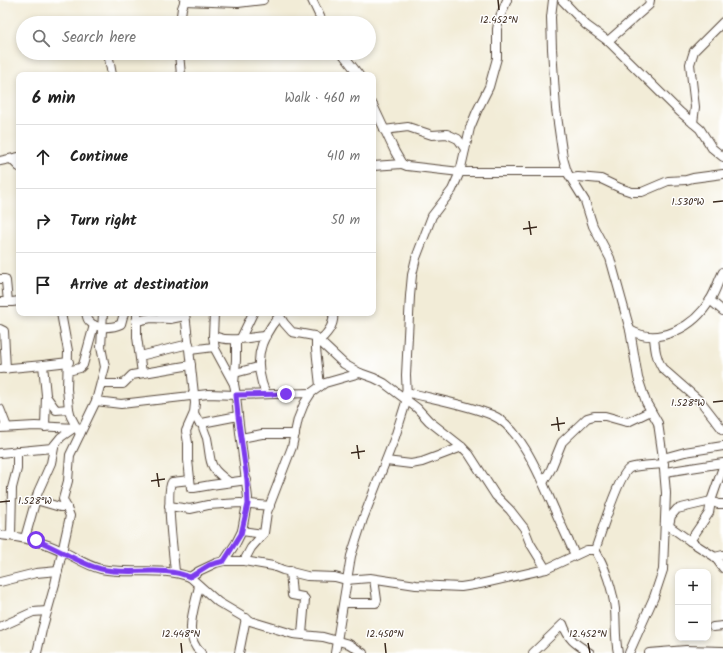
<!DOCTYPE html>
<html lang="en">
<head>
<meta charset="utf-8">
<style>
  body { margin:0; font-family:Kalam,sans-serif; background:#f6f6f6; color:#222 }
  .controls { position:absolute; right:12px; bottom:12px; display:grid; overflow:hidden; border-radius:8px; box-shadow:0 2px 6px #0003 }
  .controls button { width:36px; height:36px; display:grid; place-items:center; padding:0; border:0; border-bottom:1px solid #e0e0e0; background:#fff; color:#222; font:20px sans-serif }
  .stop { position:absolute; width:12px; height:12px; margin:-9px; border:3px solid #7c3aed; border-radius:50%; background:#fff }
  .stop.end { background:#7c3aed; border-color:#fff; box-shadow:0 1px 4px #0008 }
  .list { margin:0; padding:0; list-style:none }
  h2 { display:flex; justify-content:space-between; align-items:center; height:52px; margin:0; padding:0 16px; font-size:17px }
  h2 small { font-size:13px; font-weight:400; color:#767676 }
  .list li { display:grid; grid-template-columns:26px 1fr auto; gap:12px; align-items:center; box-sizing:border-box; height:64px; padding:0 16px; border-top:1px solid #e0e0e0 }
  .list b { display:block; font-size:15px; white-space:nowrap }
  .list em { font-size:13px; font-style:normal; color:#767676 }
  .icon { flex:none; width:22px; height:22px; fill:none; stroke:currentColor; stroke-width:2; stroke-linecap:round; stroke-linejoin:round }
  .map { position:relative; flex:none; width:723px; height:653px; overflow:hidden }
  .search { position:absolute; background:#fff; box-shadow:0 2px 6px #0003; left:16px; top:16px; width:360px; height:44px; display:flex; align-items:center; gap:10px; box-sizing:border-box; padding:0 14px; border-radius:22px; color:#767676; font-size:15px }
  .panel { position:absolute; background:#fff; box-shadow:0 2px 6px #0003; left:16px; top:72px; width:360px; height:244px; border-radius:8px }
  .map>svg:first-child { display:block }
</style>
</head>
<body>
<div class="map">
<svg width="723" height="653" viewBox="0 0 723 653">
  <rect width="100%" height="100%" fill="#fff"/>
  <filter id="ink" filterUnits="userSpaceOnUse"><feTurbulence type="fractalNoise" baseFrequency=".025" numOctaves="2"/><feDisplacementMap in="SourceGraphic" scale="8" xChannelSelector="R" yChannelSelector="G"/><feConvolveMatrix kernelMatrix="1 2 1 2 8 2 1 2 1" color-interpolation-filters="sRGB"/></filter>
  <filter id="wash" filterUnits="userSpaceOnUse"><feTurbulence type="fractalNoise" baseFrequency=".012" numOctaves="4" result="noise"/><feDisplacementMap in="SourceGraphic" scale="16" xChannelSelector="R" yChannelSelector="G"/><feGaussianBlur stdDeviation="0.9" result="paint"/><feColorMatrix in="noise" values="0 0 0 0 0 0 0 0 0 0 0 0 0 0 0 0 0 1.4 0 .05"/><feComposite in="paint" operator="in"/></filter>
  <g filter="url(#wash)">
    <rect width="100%" height="100%" fill="#f2ecd7"/>
  </g>
  <g filter="url(#ink)">
    <g fill="none" stroke-linecap="round" stroke-linejoin="round">
      <g stroke="#56473a" stroke-width="10">
        <g id="minor">
          <path d="M312,0L323,23"/>
          <path d="M553,0L551,17L552,49L556,109L563,158L567,172L585,201L593,226L610,258L630,330L638,378L646,402L658,423L663,458L666,493L663,570L654,597L629,653"/>
          <path d="M562,0L586,25L608,41L680,112L700,129L712,148L723,157"/>
          <path d="M184,1L238,3L263,0"/>
          <path d="M180,23L182,8L185,0"/>
          <path d="M608,41L649,5L650,0"/>
          <path d="M108,53L112,75"/>
          <path d="M179,53L181,75"/>
          <path d="M342,53L359,75"/>
          <path d="M373,105L395,152L402,164L407,166L460,172H567"/>
          <path d="M693,123L695,107L690,64L694,51L723,22"/>
          <path d="M384,130L408,127L432,135L447,134L458,139L465,149"/>
          <path d="M11,159L19,167"/>
          <path d="M0,161L19,157"/>
          <path d="M373,166L402,164"/>
          <path d="M572,178L578,177L601,179L620,188L632,192H642L668,181L686,180L693,178L723,174"/>
          <path d="M0,279H5L6,281L8,302"/>
          <path d="M710,300L723,311"/>
          <path d="M0,302H12L19,301"/>
          <path d="M61,313L68,351L67,389L69,409L71,417L80,434"/>
          <path d="M86,313C87,316 87,320 90,322C96,329 113,328 121,324L124,313"/>
          <path d="M137,313V337L142,373"/>
          <path d="M185,313L195,403L194,413L186,431L188,443V460L191,488H194L211,485L247,480"/>
          <path d="M214,313L213,336L215,349L234,384L236,395L238,416L248,498L242,531L236,543L224,561"/>
          <path d="M278,313L284,323L292,332L314,336L344,364L360,373L374,378L384,383L417,408L429,421L462,447L469,454L496,496L510,510L524,528L530,543L546,569"/>
          <path d="M136,321L151,318L170,319L185,316"/>
          <path d="M0,329L4,331L6,369"/>
          <path d="M630,330C659,347 695,326 710,300C716,291 718,281 723,272"/>
          <path d="M213,336C232,343 247,337 266,336"/>
          <path d="M316,337V349L320,386"/>
          <path d="M654,337C655,349 656,358 662,368L702,403L723,430"/>
          <path d="M241,338L253,313"/>
          <path d="M320,340C328,333 335,324 333,313"/>
          <path d="M190,350L214,347"/>
          <path d="M140,356L189,344"/>
          <path d="M43,365L46,395L45,427"/>
          <path d="M0,369L43,365L69,362"/>
          <path d="M68,371L80,368L83,365L94,325"/>
          <path d="M235,373L258,367"/>
          <path d="M101,384H123L132,375L191,365"/>
          <path d="M234,384L236,360V340"/>
          <path d="M406,392C434,399 465,404 492,415C519,426 539,474 550,499C558,518 567,537 575,555"/>
          <path d="M266,394C253,364 258,341 279,316"/>
          <path d="M46,396L56,410L69,409"/>
          <path d="M96,401L121,404L208,394L236,395L311,393"/>
          <path d="M0,409L7,427"/>
          <path d="M194,413L199,423H202C203,429 205,433 207,438C212,463 206,465 229,482"/>
          <path d="M202,423L238,416"/>
          <path d="M0,428L35,426L76,428"/>
          <path d="M241,438L262,434H295"/>
          <path d="M0,453L52,448L61,437L74,428"/>
          <path d="M663,458L685,452L723,446"/>
          <path d="M386,461L411,464L422,462L462,447"/>
          <path d="M665,472L723,463"/>
          <path d="M543,483L551,469L562,442L587,418L594,416H605L623,421L628,422L651,411"/>
          <path d="M36,500L60,507H67"/>
          <path d="M169,506L190,509L208,505L240,503L270,506"/>
          <path d="M665,523L690,541L715,557L723,568"/>
          <path d="M669,525L671,516L677,509L711,501L718,504H723"/>
          <path d="M242,531L263,534"/>
          <path d="M0,535C22,537 42,541 62,551C75,557 87,566 101,569C131,575 162,566 190,577L199,571L216,563L224,561H244L273,566L283,570L307,576L335,577L346,580L370,578L416,585L461,587L480,584L546,569L587,550H595C605,566 613,591 615,609C616,624 615,639 618,653"/>
          <path d="M11,536L12,488L17,469V451"/>
          <path d="M25,538L38,492L51,463L54,448"/>
          <path d="M690,541L709,513L711,501L723,467"/>
          <path d="M595,550C600,537 619,473 630,468C638,465 655,465 664,464"/>
          <path d="M715,557L723,555"/>
          <path d="M244,561L251,548L264,533L267,512L292,447L298,419L304,404L311,393L325,383L360,373"/>
          <path d="M290,571L292,595L303,597L305,599L302,634"/>
          <path d="M175,572C174,558 165,490 172,482L190,480"/>
          <path d="M190,577L218,602L250,621L293,634L323,637L349,644L363,653"/>
          <path d="M0,582L36,573L58,571"/>
          <path d="M199,586C195,607 182,636 201,653"/>
          <path d="M344,603H376L377,600L374,579"/>
          <path d="M0,627L33,612L47,611"/>
          <path d="M713,627L723,626"/>
          <path d="M37,653L42,630L55,584L70,516L63,499L68,481L70,455L96,401L105,367L101,347L103,313"/>
          <path d="M239,653L246,618"/>
          <path d="M335,653L351,556L363,519L395,437L407,399L406,375L410,296L412,275L416,258L432,216L452,190L460,172L470,128L477,111L489,87L497,58V29L499,19L507,0"/>
          <path d="M533,653L563,624C569,641 576,644 590,653"/>
          <path d="M649,653L686,650L723,651"/>
        </g>
      </g>
      <use href="#minor" stroke="#fff" stroke-width="8"/>
    </g>
  </g>
  <g fill="none" stroke-linecap="round" stroke-linejoin="round" filter="url(#ink)">
    <path stroke="#7c3aed" stroke-width="5" d="M36,540C58,548 79,564 101,569C130,576 162,565 190,577L209,565L224,561L241,534L248,504L247,480L238,416L236,395L286,394"/>
  </g>
  <path fill="none" stroke="#3b2a1e" stroke-width="1.5" d="M498,0L499,10M713,202L723,201M529,221L531,235M523,229L537,227M713,402L723,401M557,417L559,431M551,425L565,423M357,445L359,459M351,453L365,451M157,473L159,487M151,481L165,479M0,502L10,501M181,643L182,653M385,643L386,653M588,643L590,653"/>
  <g font-size="10" text-anchor="middle" fill="#3b2a1e" stroke="#fff" stroke-width="3" stroke-linejoin="round" paint-order="stroke">
    <text x="499" y="23">12.452°N</text>
    <text x="688" y="205">1.530°W</text>
    <text x="688" y="406">1.528°W</text>
    <text x="35" y="504">1.528°W</text>
    <text x="181" y="637">12.448°N</text>
    <text x="385" y="637">12.450°N</text>
    <text x="588" y="637">12.452°N</text>
  </g>
</svg>
<div class="controls">
<button>+</button>
<button>−</button>
</div>
<div class="stop" style="left:36px;top:540px"></div>
<div class="stop end" style="left:286px;top:394px"></div>
<div class="search"><svg class="icon" aria-label="search" viewBox="0 0 24 24"><circle cx="10" cy="10" r="6"/><path d="M15 15l6 6"/></svg>Search here</div>
<section class="panel">
<h2>6 min<small>Walk · 460 m</small></h2>
<ul class="list">
<li><svg class="icon" aria-label="ahead" viewBox="0 0 24 24"><path d="M12 20V5M6 11l6-6 6 6"/></svg><div><b>Continue</b></div><em>410 m</em></li>
<li><svg class="icon" aria-label="right" viewBox="0 0 24 24"><path d="M7 20v-9h11M14 6l5 5-5 5"/></svg><div><b>Turn right</b></div><em>50 m</em></li>
<li><svg class="icon" aria-label="arrive" viewBox="0 0 24 24"><path d="M6 21V4h12l-3 4 3 4H6"/></svg><div><b>Arrive at destination</b></div></li>
</ul>
</section>
</div>
</body>
</html>
